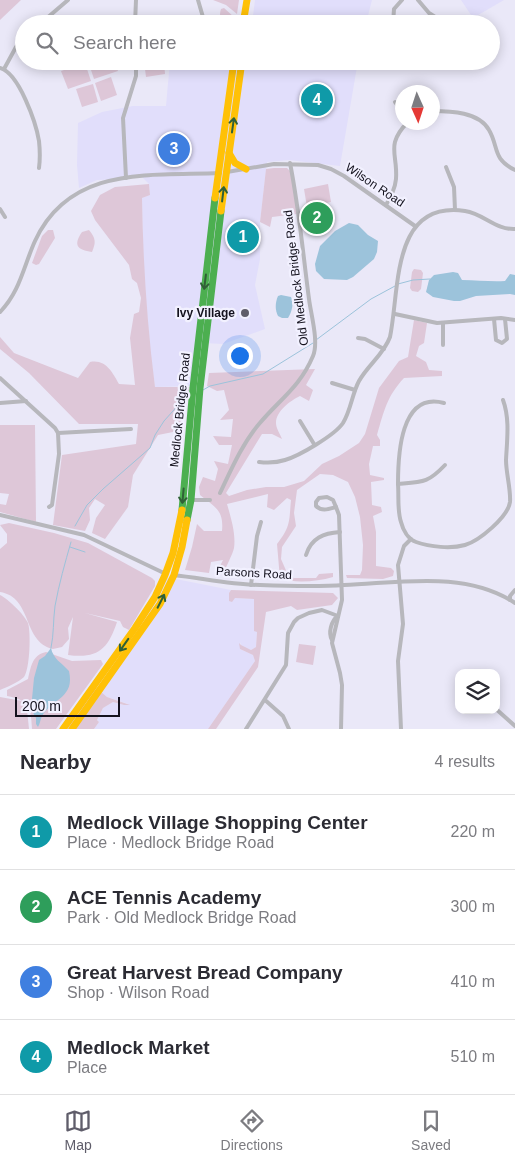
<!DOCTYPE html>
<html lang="en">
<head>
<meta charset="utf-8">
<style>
  body { margin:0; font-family:Arial,sans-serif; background:#f2f2f3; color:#2b2b33 }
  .controls { position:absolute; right:15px; bottom:15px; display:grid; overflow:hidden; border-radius:10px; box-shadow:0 2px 12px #0003 }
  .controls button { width:45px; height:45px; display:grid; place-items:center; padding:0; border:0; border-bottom:1px solid #e1e1e2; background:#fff; color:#2b2b33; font:25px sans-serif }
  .compass { position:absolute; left:395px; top:85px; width:45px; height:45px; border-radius:50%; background:#fff; box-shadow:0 2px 12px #0003; rotate:177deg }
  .scale { position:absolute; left:15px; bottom:12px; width:105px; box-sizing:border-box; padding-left:5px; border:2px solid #14121e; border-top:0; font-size:14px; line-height:18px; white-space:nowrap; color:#14121e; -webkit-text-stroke:4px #f2f1ff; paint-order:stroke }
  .you { position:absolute; left:239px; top:355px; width:18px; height:18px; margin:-12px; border:4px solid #fff; border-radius:50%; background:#1a73e8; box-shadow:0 0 0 8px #1a73e833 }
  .badge { display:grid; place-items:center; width:32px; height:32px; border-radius:50%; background:#5f5d6a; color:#fff; font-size:16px; font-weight:700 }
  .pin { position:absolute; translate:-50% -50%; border:2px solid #fff; box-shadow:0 1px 5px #0006 }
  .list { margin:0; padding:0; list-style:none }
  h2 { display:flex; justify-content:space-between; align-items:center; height:65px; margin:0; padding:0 20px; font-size:21px }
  h2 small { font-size:16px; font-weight:400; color:#7c7c81 }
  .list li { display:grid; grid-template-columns:32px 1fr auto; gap:15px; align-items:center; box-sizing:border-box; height:75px; padding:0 20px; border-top:1px solid #e1e1e2 }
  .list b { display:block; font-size:19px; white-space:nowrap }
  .list p { margin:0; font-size:16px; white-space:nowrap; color:#7c7c81 }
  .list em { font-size:16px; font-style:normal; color:#7c7c81 }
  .icon { flex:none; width:28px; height:28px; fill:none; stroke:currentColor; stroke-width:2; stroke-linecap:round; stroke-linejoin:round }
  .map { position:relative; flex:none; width:515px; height:729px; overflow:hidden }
  .search { position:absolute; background:#fff; box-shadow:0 2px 12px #0003; left:15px; right:15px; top:15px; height:55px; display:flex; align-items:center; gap:12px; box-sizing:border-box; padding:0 18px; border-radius:28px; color:#7c7c81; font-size:19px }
  .sheet { height:365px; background:#fff }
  nav { display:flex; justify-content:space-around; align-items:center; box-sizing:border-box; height:70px; border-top:1px solid #e1e1e2; background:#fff; font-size:14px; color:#7c7c81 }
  nav a { display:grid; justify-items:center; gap:2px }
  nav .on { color:#5f5d6a }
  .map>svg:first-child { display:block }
</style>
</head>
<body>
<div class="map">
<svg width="515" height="729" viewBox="0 0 515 729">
  <rect width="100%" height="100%" fill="#eae8f8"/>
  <g fill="#e1defb">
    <path d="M255,0H372L366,24H252Z"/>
    <path d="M461,0H504L473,18Z"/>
    <path d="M170,61H358L340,166L289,160L267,162L260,222V259L255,285L265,329L223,344L203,343L196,386L155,387L150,350L143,265L142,198L150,195L149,184L140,175L122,179L97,180L79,188L77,165L78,123L102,112L133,106H166Z"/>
    <path d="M166,577L231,590L229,593L235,598L254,599V631H257L256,647L251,650L247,649L241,645L240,642V649L253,655L255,661L208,729H94L99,722L97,720L103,708L113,702L124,705L128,704L107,697L95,687Z"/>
  </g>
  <g fill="#dec7d8">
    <path d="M0,0H21L0,20Z"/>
    <path d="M213,0H239L237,14L226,5Z"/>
    <path d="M224,8L234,17V24H224C220,19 219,15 221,9Z"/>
    <path d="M88,61H114L118,71L94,79Z"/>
    <path d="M144,61H164L165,74L146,77Z"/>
    <path d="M85,63L91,81L68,89L61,71Z"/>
    <path d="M111,77L117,95L101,101L95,83Z"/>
    <path d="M93,84L98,102L82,107L76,89Z"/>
    <path d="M274,168H287L291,172L297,214L272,217L270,227L260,222L266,169Z"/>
    <path d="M149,184L150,195L142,198C143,261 147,324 155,387H190L183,421L173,432L158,435L133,475L128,507L105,539L92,533L96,518L105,505L95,499L89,508L90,520L85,531L53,525L62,455L136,444L138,424H79L29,373L0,349V337L14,353L78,378L90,362C106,359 112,372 119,384L135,385L130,338L134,314L139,312L141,298L137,283L132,279L129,265L95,220L91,211L100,195L115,187Z"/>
    <path d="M328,184L331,202L307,207L304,189Z"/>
    <path d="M324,207L327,226L311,229L308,210Z"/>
    <path d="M48,230H53L55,238L39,264L36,265L32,263L42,236Z"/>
    <path d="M89,230C96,239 96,242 92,252C77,250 73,245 82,232Z"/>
    <path d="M414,269L421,270L423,273L421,289L418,292L412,291L410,288L412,272Z"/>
    <path d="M414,320L427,323L424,343L419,346L416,356L426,362L429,370L442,371V376L404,378C387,396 384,411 377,435L380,440V446H373L369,464L370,475L384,478V480L371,482L372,505L381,507L382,512L373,516L376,532V566L391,568L394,571L393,576L383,579L347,578L346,575H360L362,570L363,545L360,517L355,497L348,482L333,475L320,474L297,490L294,513L296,526L282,547L281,559L288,575L294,578H316L319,574L333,573V577C316,582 296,583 280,579L277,544C291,526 289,521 291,500L287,498L274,510L267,507L268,494L227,504C231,518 236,534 234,548C233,554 225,568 223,575L218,570L223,560L211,562L209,573L185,570L192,547L197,524L204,531H222C224,510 215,507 200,495L199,487L203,477L215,481L218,469L214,461L228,464L232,445H219L213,436L231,437L233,419L220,420L229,410L224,390L217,391L207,386L209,373L315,369L306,385L313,390L309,401L300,396C290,401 276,411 276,423C276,428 280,434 282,439L272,434H262L226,493L229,496L247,490L266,487H284L304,481L322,464L339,456L359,443L365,434L379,388L399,361L408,357Z"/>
    <path d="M0,425H35L36,522L0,512V504L6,505L9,494L0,493Z"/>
    <path d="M9,523L54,533L88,543L152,578L155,581V586L129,630L123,627L120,621L85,613L117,622C108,649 98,659 68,655L73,617L68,628L69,639L62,647L53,649C22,642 33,597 0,592V549L7,543V534L0,525Z"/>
    <path d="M231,590L333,593L338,598L332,605L297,610L291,606L266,612L258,667L216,729H208L255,661L253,655L240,649L239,643L241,645L251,650L256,647L257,632L254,631V599L235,598L232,602L229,601V593Z"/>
    <path d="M0,595C8,599 24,614 28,623C31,632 30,669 24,677C19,682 7,687 0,690Z"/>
    <path d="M299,644L316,646L313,665L296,662Z"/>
    <path d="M46,652L72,661L101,660L103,664L56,729H32C31,707 29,700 7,696V690L28,679C31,667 32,655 46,652Z"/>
    <path d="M95,687L107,697L130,705H124L113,702L103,708L97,720L99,722L94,729H66Z"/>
    <path d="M0,697L22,701L27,710L29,729H0Z"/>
  </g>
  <g fill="#9cc3db">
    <path d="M349,223L358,225L368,235L378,241L377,252L374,259L353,277L347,280L324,279L316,271L315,264L320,246L335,231Z"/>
    <path d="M453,272L458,273L462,280C477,280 491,282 505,281L510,274L515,275V295L510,294L476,296L460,301H454L433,297L426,292L429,280L434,275Z"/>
    <path d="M281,295L291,297C294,303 292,312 288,318H282L278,316C275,310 275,303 278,296Z"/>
    <path d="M51,648C53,659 62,663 69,671C75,698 53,698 42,716C40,720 40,724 38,727L36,724V718L31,709L34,678L39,660L45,656Z"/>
  </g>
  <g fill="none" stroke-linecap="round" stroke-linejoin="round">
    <g stroke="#9cc3db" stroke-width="1">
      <path d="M398,284L413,280L430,279"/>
      <path d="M316,340L371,299L395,286"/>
      <path d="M203,390L210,386L263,374L313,343"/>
      <path d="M75,526L87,505L103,489L150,448L155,435L164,421L181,402L189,397"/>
      <path d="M70,547L85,552"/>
      <path d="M51,648C54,634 53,621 55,606C59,584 65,563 71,542"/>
    </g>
    <g stroke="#b7b7bc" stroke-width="4">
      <path d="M198,0L205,24"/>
      <path d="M418,0L429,13L446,24"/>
      <path d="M40,24L68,0"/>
      <path d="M135,24L136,0"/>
      <path d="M393,24L394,9L402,0"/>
      <path d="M482,61V63"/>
      <path d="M0,68C19,73 36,123 39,141C40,150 40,160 39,168"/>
      <path d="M4,69L16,47L24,39"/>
      <path d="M395,102L402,111"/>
      <path d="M432,111C451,111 479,112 489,130C499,147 492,159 515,170"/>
      <path d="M446,167L454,187L455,210"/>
      <path d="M227,172L274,164L318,165L331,169L344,176L415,226"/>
      <path d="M126,178L123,118L136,76V61"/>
      <path d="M386,205C391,196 395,189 396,179C398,154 385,145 408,122"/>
      <path d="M0,209L5,217"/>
      <path d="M0,312C20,292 24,265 35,241C70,165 150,176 220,173"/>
      <path d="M395,314L437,323L501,318L515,320"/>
      <path d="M494,319L496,340L502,343L507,339L505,319"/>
      <path d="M443,323V345"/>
      <path d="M358,338L365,339L384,349"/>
      <path d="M0,378L55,428L58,433L59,454L52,505L49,507"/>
      <path d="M332,383L355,390"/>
      <path d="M0,403L26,401"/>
      <path d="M444,403C400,391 398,456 398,484C399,496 397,510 401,522C403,530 408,539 416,542C430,547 451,549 465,545C479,541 508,517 510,502C511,490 506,473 506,460C507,440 510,419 503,400"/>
      <path d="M300,421L314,444"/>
      <path d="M58,433L131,429"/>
      <path d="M259,462C268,463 276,463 285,460C299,456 335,435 343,423C351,410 352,394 359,381C368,365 384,354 390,337C400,289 391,200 465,211C484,214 496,230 515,229"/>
      <path d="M398,484C423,482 428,483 445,465"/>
      <path d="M220,493C231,470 242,444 259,424C280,399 300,387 313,356C319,342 311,315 309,299C303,254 299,208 290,163"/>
      <path d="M327,497L333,500L336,507C329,509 322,512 316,506V502L319,498Z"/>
      <path d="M191,500H210"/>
      <path d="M336,507L339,515L342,600L332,643L340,673L342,685L341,729"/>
      <path d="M0,515L84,535L166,574"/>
      <path d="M306,555C311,538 324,533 340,532"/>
      <path d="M173,575C202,578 231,585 260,585C288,586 316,587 344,585C400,583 465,570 515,603"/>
      <path d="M251,585L257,536L261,522"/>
      <path d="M510,600V596L515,590"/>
      <path d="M332,640C328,633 331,621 338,616"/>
      <path d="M265,700L283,716L289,729"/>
      <path d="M496,709L515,726"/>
      <path d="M246,729L286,665L288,633L294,622L298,618L309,613L322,610L338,616"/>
      <path d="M401,729L398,661L403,624L398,565L404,546L411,539"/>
    </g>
    <g stroke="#4caf50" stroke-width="7">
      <path d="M182,510L193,388L215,198"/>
      <path d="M187,520L191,500L200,388L221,211"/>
    </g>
    <g stroke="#ffc107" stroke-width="7">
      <path d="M243,24L247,0"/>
      <path d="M229,153L235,163L246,169"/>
      <path d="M215,198L234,61"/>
      <path d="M221,211L242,61"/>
      <path d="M63,729L135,628L155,597L165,575L173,553L182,510"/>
      <path d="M72,729L160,604L174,575L182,547L187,520"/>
    </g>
  </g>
  <defs><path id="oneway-shaft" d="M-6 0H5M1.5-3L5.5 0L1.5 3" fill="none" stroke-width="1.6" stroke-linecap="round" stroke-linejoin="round" transform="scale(1.25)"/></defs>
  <g stroke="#306037">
    <use href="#oneway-shaft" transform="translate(233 125) rotate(-82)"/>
    <use href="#oneway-shaft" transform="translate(223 194) rotate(-83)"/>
    <use href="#oneway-shaft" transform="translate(205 282) rotate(97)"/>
    <use href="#oneway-shaft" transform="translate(183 496) rotate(95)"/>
    <use href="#oneway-shaft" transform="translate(161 601) rotate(-63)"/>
    <use href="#oneway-shaft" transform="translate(124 645) rotate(125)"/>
  </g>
  <circle fill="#5f5d6a" stroke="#f2f1ff" stroke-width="2" cx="245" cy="313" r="5"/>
  <g text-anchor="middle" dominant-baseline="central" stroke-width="4.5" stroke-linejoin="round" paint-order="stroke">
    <g font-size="12" fill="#14121e" stroke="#f2f1ff">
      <text transform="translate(375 185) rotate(34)">Wilson Road</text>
      <text transform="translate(296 278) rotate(-97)">Old Medlock Bridge Road</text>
      <text transform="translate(180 410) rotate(-84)">Medlock Bridge Road</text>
      <text transform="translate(254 573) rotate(3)">Parsons Road</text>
    </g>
    <g font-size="12" font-weight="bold" fill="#14121e" stroke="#f2f1ff" text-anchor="end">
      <text x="235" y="313">Ivy Village</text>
    </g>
  </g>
</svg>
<div class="controls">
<button><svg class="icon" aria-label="layers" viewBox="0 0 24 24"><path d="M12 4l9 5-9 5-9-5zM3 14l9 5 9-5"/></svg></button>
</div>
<svg class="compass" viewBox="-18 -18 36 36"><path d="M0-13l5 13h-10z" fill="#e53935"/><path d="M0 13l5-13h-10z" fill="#7c7c81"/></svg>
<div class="scale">200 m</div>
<div class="you"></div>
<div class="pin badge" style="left:243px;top:237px;background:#0f9aa8">1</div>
<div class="pin badge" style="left:317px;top:218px;background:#2e9e5b">2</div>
<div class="pin badge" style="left:174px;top:149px;background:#3f7fe0">3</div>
<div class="pin badge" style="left:317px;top:100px;background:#0f9aa8">4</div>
<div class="search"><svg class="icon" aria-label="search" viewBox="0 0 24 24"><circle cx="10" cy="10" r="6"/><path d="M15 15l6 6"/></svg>Search here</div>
</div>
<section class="sheet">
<h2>Nearby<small>4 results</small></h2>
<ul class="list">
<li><span class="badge" style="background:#0f9aa8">1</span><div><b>Medlock Village Shopping Center</b><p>Place · Medlock Bridge Road</p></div><em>220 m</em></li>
<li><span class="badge" style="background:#2e9e5b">2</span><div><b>ACE Tennis Academy</b><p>Park · Old Medlock Bridge Road</p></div><em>300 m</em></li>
<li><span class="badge" style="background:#3f7fe0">3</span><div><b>Great Harvest Bread Company</b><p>Shop · Wilson Road</p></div><em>410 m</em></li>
<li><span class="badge" style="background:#0f9aa8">4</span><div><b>Medlock Market</b><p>Place</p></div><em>510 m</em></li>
</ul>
</section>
<nav>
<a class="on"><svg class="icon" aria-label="map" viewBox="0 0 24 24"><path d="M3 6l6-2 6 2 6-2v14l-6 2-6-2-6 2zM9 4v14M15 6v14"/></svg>Map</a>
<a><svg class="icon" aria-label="directions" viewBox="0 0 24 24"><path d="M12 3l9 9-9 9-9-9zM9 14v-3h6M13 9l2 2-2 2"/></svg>Directions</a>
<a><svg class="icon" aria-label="saved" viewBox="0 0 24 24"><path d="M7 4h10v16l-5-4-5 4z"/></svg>Saved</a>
</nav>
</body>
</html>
